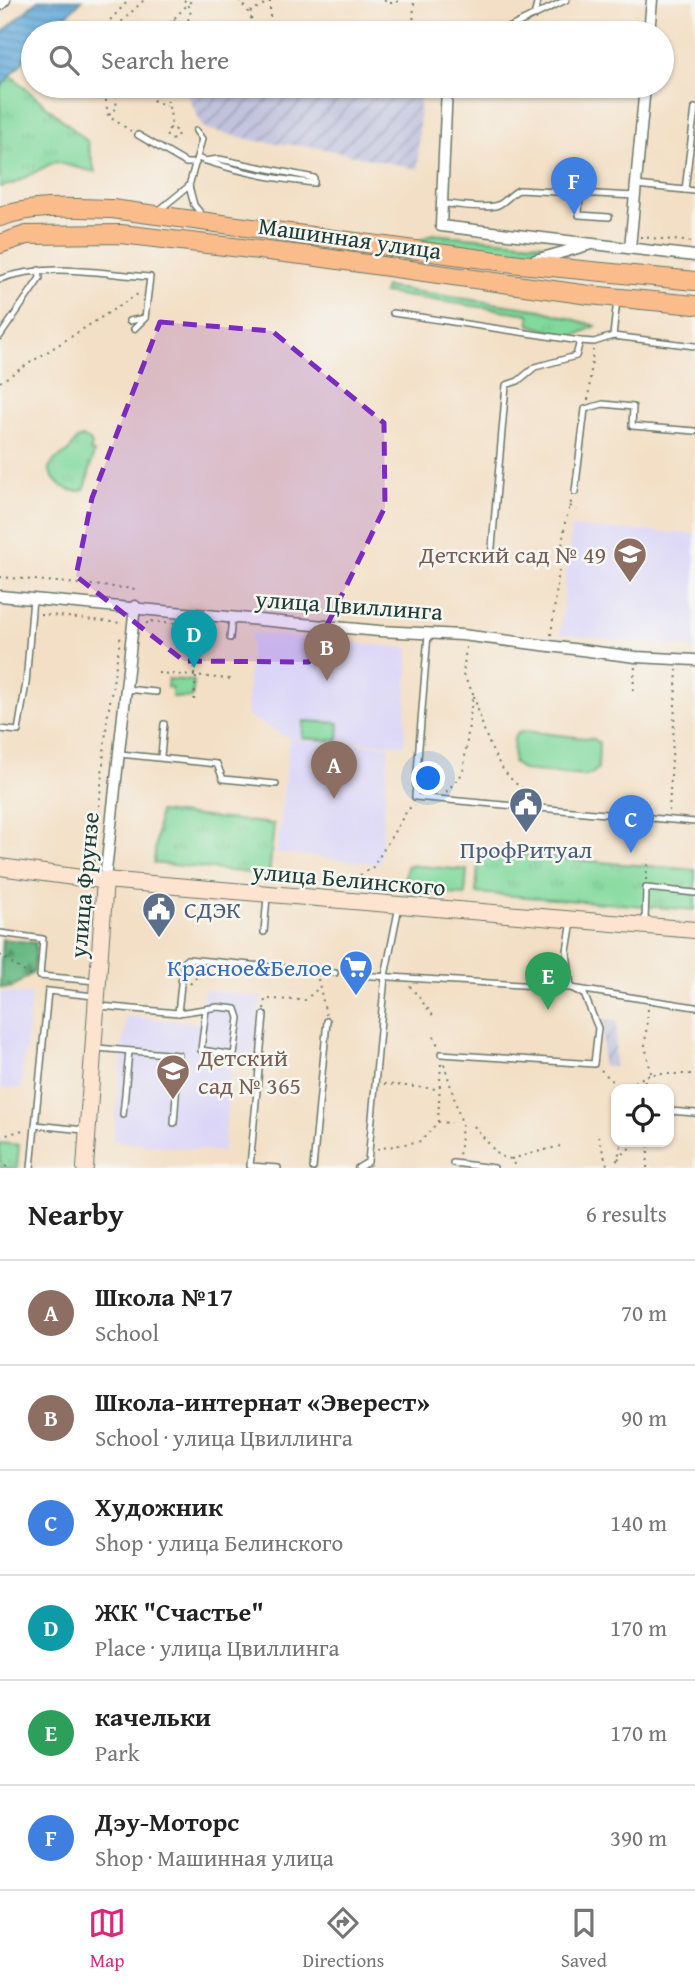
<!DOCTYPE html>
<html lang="en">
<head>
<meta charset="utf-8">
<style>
  body { margin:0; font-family:"Gentium Book Plus",serif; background:#f6f6f6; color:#222 }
  .controls { position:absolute; right:21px; bottom:21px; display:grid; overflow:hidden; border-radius:14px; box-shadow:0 2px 5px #0004 }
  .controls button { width:63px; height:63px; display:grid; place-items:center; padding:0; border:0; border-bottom:2px solid #e0e0e0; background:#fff; color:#222; font:35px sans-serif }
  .you { position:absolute; left:429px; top:779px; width:24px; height:24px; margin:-18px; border:5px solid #fff; border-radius:50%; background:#1a73e8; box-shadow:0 0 0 10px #1a73e833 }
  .badge { display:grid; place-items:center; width:46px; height:46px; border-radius:50%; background:#db2777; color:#fff; font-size:23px; font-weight:700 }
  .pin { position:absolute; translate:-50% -58px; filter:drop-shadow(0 2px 4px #0008) }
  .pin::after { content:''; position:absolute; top:37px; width:24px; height:21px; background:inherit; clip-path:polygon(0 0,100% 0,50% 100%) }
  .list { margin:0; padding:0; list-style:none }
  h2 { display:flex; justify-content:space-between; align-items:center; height:91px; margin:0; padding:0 28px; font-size:30px }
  h2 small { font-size:23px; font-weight:400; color:#767676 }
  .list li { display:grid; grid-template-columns:46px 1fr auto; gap:21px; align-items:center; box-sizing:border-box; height:105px; padding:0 28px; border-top:2px solid #e0e0e0 }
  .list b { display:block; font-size:26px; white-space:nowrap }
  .list p { margin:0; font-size:23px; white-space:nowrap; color:#767676 }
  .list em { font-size:23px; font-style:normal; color:#767676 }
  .icon { flex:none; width:38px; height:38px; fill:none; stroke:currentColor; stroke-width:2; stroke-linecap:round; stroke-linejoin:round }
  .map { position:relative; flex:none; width:695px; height:1168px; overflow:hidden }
  .search { position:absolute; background:#fff; box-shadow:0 2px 5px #0004; left:21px; right:21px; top:21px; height:77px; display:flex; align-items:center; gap:18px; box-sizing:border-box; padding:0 24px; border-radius:38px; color:#767676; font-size:26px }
  .sheet { height:721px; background:#fff }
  nav { display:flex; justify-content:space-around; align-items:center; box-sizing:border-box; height:98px; border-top:2px solid #e0e0e0; background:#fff; font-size:19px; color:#767676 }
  nav a { display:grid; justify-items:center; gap:4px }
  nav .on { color:#db2777 }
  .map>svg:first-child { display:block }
</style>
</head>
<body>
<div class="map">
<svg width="695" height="1168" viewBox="0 0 695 1168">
  <defs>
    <pattern id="industrial-furrows" width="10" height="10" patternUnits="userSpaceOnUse" patternTransform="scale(1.75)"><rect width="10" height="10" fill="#c1c2dd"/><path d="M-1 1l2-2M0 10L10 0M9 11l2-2" fill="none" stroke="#9c9fb4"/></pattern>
    <pattern id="grass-tufts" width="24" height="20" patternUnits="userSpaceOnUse" patternTransform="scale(1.75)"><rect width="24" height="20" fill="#82d99c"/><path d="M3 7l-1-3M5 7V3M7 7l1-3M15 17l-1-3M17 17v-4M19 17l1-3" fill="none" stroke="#70bb87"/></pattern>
    <pattern id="forest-firs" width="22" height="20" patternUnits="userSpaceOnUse" patternTransform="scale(1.75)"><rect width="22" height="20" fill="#69b984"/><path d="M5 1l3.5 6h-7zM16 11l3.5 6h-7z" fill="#56986d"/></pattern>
    <pattern id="water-rules" width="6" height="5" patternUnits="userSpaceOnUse" patternTransform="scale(1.75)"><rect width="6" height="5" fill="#61a8d8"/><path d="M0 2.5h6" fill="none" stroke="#4f8ab0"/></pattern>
  </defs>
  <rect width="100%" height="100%" fill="#f6f6f2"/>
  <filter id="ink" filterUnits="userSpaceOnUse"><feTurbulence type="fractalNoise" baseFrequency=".0143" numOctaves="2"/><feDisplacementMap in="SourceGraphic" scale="14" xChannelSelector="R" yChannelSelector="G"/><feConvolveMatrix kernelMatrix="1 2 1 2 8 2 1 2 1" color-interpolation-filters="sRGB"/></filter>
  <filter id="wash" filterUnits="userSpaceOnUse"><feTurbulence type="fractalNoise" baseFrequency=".00686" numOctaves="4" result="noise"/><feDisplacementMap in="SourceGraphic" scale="28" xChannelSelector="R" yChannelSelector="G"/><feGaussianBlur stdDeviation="1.57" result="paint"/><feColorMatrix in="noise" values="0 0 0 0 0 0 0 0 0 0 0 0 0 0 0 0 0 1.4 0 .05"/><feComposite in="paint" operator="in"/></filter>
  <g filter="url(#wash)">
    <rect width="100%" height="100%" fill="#f3dfc5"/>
    <g fill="#dbd6f7">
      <path d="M571,527L695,534V648L560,634Z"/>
      <path d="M251,633L409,648L404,745L289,738L246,715Z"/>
      <path d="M289,739L389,746L380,864L277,853Z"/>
      <path d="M204,990L261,997L252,1064L232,1063L223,1152L113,1141L126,1016L199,1023Z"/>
      <path d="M0,992L31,995L21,1089L0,1088Z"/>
    </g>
    <g fill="url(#industrial-furrows)">
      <path d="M184,86H420L418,169L319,148L256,141L207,129L202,126Z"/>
      <path d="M604,1020L617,1021L614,1067L602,1066Z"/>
    </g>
    <g fill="url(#grass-tufts)" stroke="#508b68" stroke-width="2">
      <path d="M10,75L87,141L95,172L54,162L13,184L0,187V88Z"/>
      <path d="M432,234L567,246L520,254L419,241Z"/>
      <path d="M385,287L541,310L596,326L572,337L530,325L529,314L383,293Z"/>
      <path d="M82,437L90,441L92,445L90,451L94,452L86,486L83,490C69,494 52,483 49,468L53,461L68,452L77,439Z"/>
      <path d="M168,679L194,681L192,698L172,697V688L167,687Z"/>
      <path d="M159,812L274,824L269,875L154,863Z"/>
      <path d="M479,852L695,870V910L476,893Z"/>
      <path d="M407,865L467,870L465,895L403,891Z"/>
      <path d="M0,1143L19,1145L17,1168H0Z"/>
    </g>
    <path fill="url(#forest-firs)" stroke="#447b5c" stroke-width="2" d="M2,939L36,943L34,972L11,988L0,987Z"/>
    <g fill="#82d99c" stroke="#508b68" stroke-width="2">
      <path d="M304,721L339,723L338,741L302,738Z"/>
      <path d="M524,731L594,739L599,743L598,768L592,774L584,776L522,770L513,762L514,738L518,733Z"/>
    </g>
    <path fill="url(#water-rules)" stroke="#407286" stroke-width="2" d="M38,0H82L49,33H33V50L0,88V35Z"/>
  </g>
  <g filter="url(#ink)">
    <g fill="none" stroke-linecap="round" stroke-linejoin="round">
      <g stroke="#697667" stroke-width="8">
        <g id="lane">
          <path d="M534,16L538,0"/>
          <path d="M498,33L566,0"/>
          <path d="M138,135L186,163H196"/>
          <path d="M197,158C235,171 273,179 314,183V178L219,159L204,161"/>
          <path d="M636,185L695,191"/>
          <path d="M189,186L194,205L203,216"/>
          <path d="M685,190L695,108"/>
          <path d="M580,193L579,215L609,217"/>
          <path d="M442,204C457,204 481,209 495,206C505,204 509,194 519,190L635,196"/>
          <path d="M158,211L189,186L202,139L196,131"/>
          <path d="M0,279C49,262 99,274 150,277L145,318L134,329"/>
          <path d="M393,313L580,341L594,342L613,336L695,346"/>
          <path d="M129,321L145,318"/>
          <path d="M0,336L40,278L39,270"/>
          <path d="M613,336L617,300"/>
          <path d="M575,492L585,409L603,404L633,407L632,426L695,431"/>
          <path d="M491,558L506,385L518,381L535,367L576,356L580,341"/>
          <path d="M428,634L415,797L695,822"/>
          <path d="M230,638L232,617"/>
          <path d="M126,689L156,692"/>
          <path d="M0,729L18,731L26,683L33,598"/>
          <path d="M120,754L217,764L223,779L276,784"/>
          <path d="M161,756L164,724"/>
          <path d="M572,921L567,951L571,988L695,1007"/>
          <path d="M645,923L646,888L695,893"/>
          <path d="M264,932L267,897"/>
          <path d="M0,933L43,939L40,976L96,981"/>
          <path d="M358,975L571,988L584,994L598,1028L594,1064L441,1054"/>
          <path d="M100,1006L178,1013L183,965L187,959L335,973"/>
          <path d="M178,1013L218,1007L236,1009L239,1018L234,1055L201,1050L206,1009"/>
          <path d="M264,1015L250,1166L278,1168"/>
          <path d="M97,1048L179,1055L174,1123"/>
          <path d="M669,1111L695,1113"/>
          <path d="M123,1115L129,1051"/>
          <path d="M35,1125L84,1130"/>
          <path d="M453,1163L494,1168"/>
          <path d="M31,1168L48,991L94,996"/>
          <path d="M313,1168L327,1021"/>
          <path d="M358,1168L368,1162L385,976L399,906"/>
        </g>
      </g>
      <g stroke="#697667" stroke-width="13">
        <g id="street">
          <path d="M0,5L5,0"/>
          <path d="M649,33L652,0"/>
          <path d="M447,86L441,226L695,256"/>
          <path d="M630,248L645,86"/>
          <path d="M532,261L588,245"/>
          <path d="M0,596L379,631L462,635L636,657L695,660"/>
          <path d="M105,880L135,606"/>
        </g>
      </g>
      <g stroke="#697667" stroke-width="18">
        <g id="secondary">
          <path d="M0,867L81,878L695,930"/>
          <path d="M85,1168L105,880"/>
        </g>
      </g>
      <g stroke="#697667" stroke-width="20">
        <g id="primary">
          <path d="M0,217C35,204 76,208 112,209L520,264L695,281"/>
          <path d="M0,244L26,235L121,234L310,256L589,295L695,305"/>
        </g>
      </g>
      <g stroke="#697667" stroke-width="2" stroke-dasharray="2 5" stroke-linecap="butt">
        <path d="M239,0L249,13L257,33"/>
        <path d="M384,0L388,3H396L399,0"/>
        <path d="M270,1V27L274,33"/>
        <path d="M250,12L272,0"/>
        <path d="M174,19L181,32"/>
        <path d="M105,33L111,19L129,0"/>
        <path d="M114,33L117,26L144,0"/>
        <path d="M160,33L192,0"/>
        <path d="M182,33C187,19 197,12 184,0"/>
        <path d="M413,33L414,0"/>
        <path d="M104,86L108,116L131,131"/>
        <path d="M151,86L153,100L166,106"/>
        <path d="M167,86C165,103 174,115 170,129"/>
        <path d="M154,95L165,91"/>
        <path d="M109,115L117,108L114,86"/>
        <circle cx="172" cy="134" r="5.5"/>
        <path d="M640,237L695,242"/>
        <path d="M0,382L141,292"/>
        <path d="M588,400L593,350"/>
        <path d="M570,506L577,510"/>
        <path d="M0,577L136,589"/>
        <path d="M40,614L121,623"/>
        <path d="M147,624V621L185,624"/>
        <path d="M551,635L565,522L572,499"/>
        <path d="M466,647L463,675L472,691"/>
        <path d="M158,673L230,679"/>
        <path d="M194,675L195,665"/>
        <path d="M633,690L635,667"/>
        <path d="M474,696C484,731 494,773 528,792V799"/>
        <path d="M194,700L196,677"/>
        <path d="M446,792L463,773L473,692"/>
        <path d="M669,811L677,670"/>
        <path d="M94,862L107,720L121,634"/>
        <path d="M646,880L648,859"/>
        <path d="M342,886L373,867L408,809L415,805"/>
        <path d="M0,955L32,977"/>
        <path d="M318,979L326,1015"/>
        <path d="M190,984L205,968"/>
        <path d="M410,986L435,1018"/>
        <path d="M264,1009L265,999L305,1000L320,987"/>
        <path d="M648,1009L645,1045L651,1073"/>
        <path d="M434,1036L439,1048"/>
        <path d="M444,1064L462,1124L459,1157"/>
        <path d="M601,1070L620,1088L651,1074H695"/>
        <path d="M384,1084L438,1089"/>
        <path d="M644,1089L645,1077"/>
        <path d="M438,1122L441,1062"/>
        <path d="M474,1126L499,1156L511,1159L516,1168"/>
        <path d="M598,1136L608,1168"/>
        <path d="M0,1137L26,1129"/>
        <path d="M377,1149L421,1141L438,1122L452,1123"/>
        <path d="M511,1159L560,1146"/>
        <path d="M618,1159L636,1142"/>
        <path d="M0,1161L8,1168"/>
        <path d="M615,1168L622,1142"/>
        <path d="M647,1168L649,1142"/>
      </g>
      <use href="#lane" stroke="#fff" stroke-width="5"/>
      <use href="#street" stroke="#fff" stroke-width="10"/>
      <use href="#secondary" stroke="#fde4d1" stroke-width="16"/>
      <use href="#primary" stroke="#fabc8b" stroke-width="18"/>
    </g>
  </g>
  <path fill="#7b2cbf" fill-opacity="0.2" stroke="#7b2cbf" stroke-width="5" stroke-dasharray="14 9" stroke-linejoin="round" d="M160,322L272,331L384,423L385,507L309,662L184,661L76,576L92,498Z"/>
  <defs>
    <g id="school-pin" transform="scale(1.75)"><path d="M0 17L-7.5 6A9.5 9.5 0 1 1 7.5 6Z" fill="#8d6e63" stroke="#f6f6f2"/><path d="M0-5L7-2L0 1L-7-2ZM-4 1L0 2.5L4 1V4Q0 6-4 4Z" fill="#fff"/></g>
    <g id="civic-pin" transform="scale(1.75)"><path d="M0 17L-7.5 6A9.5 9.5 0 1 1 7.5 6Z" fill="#5c6f8a" stroke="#f6f6f2"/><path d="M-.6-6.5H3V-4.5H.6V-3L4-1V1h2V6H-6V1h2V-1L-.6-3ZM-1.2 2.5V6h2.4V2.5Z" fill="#fff"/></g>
    <g id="supermarket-pin" transform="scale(1.75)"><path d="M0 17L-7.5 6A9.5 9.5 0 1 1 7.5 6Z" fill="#3f7fe0" stroke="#f6f6f2"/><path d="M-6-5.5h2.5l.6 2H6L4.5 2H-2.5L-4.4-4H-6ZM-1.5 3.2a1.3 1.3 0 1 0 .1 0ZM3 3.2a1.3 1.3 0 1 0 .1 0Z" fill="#fff"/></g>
  </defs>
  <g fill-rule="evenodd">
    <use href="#school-pin" x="630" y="554"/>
    <use href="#civic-pin" x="526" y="804"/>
    <use href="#civic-pin" x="159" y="909"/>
    <use href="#supermarket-pin" x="356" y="967"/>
    <use href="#school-pin" x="173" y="1071"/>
  </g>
  <g text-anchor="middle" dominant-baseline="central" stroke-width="5" stroke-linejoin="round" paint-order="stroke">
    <g font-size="24" fill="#1f3d34" stroke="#f6f6f2">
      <text transform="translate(350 238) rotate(8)">Машинная улица</text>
      <text transform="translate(349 605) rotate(4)">улица Цвиллинга</text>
      <text transform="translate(349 879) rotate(5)">улица Белинского</text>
      <text transform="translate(84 885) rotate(-85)">улица Фрунзе</text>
    </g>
    <g font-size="24" fill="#785e54" stroke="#f6f6f2" text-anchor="end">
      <text x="606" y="554">Детский сад № 49</text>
      <text x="198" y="1057" text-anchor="start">Детский<tspan x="198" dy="28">сад № 365</tspan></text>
    </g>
    <g font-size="24" fill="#4e5e75" stroke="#f6f6f2">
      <text x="526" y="849">ПрофРитуал</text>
      <text x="184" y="909" text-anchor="start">СДЭК</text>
    </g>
    <g font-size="24" fill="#366cbe" stroke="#f6f6f2" text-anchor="end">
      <text x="332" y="967">Красное&amp;Белое</text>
    </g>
  </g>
</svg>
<div class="controls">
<button><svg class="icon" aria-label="locate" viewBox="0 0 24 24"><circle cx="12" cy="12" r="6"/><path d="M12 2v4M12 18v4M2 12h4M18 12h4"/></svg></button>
</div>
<div class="you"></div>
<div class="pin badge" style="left:334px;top:799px;background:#8d6e63">A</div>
<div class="pin badge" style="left:327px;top:681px;background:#8d6e63">B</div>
<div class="pin badge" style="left:631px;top:853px;background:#3f7fe0">C</div>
<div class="pin badge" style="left:194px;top:668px;background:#0f9aa8">D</div>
<div class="pin badge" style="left:548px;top:1010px;background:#2e9e5b">E</div>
<div class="pin badge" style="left:574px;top:215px;background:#3f7fe0">F</div>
<div class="search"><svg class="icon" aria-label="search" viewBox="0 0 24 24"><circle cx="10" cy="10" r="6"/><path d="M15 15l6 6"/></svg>Search here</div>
</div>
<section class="sheet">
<h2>Nearby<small>6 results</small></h2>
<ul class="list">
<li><span class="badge" style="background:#8d6e63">A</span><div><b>Школа №17</b><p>School</p></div><em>70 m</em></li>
<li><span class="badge" style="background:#8d6e63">B</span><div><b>Школа-интернат «Эверест»</b><p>School · улица Цвиллинга</p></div><em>90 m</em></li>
<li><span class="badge" style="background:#3f7fe0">C</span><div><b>Художник</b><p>Shop · улица Белинского</p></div><em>140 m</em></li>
<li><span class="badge" style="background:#0f9aa8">D</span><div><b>ЖК &quot;Счастье&quot;</b><p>Place · улица Цвиллинга</p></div><em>170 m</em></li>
<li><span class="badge" style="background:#2e9e5b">E</span><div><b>качельки</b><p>Park</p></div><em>170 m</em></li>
<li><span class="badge" style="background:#3f7fe0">F</span><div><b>Дэу-Моторс</b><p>Shop · Машинная улица</p></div><em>390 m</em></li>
</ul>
</section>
<nav>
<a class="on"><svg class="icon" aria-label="map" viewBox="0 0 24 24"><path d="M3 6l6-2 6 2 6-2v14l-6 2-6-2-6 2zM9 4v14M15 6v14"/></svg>Map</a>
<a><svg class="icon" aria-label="directions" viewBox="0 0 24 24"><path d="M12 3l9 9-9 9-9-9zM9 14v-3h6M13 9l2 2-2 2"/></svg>Directions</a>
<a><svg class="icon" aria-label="saved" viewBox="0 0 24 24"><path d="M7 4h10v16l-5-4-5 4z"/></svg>Saved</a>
</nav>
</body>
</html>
